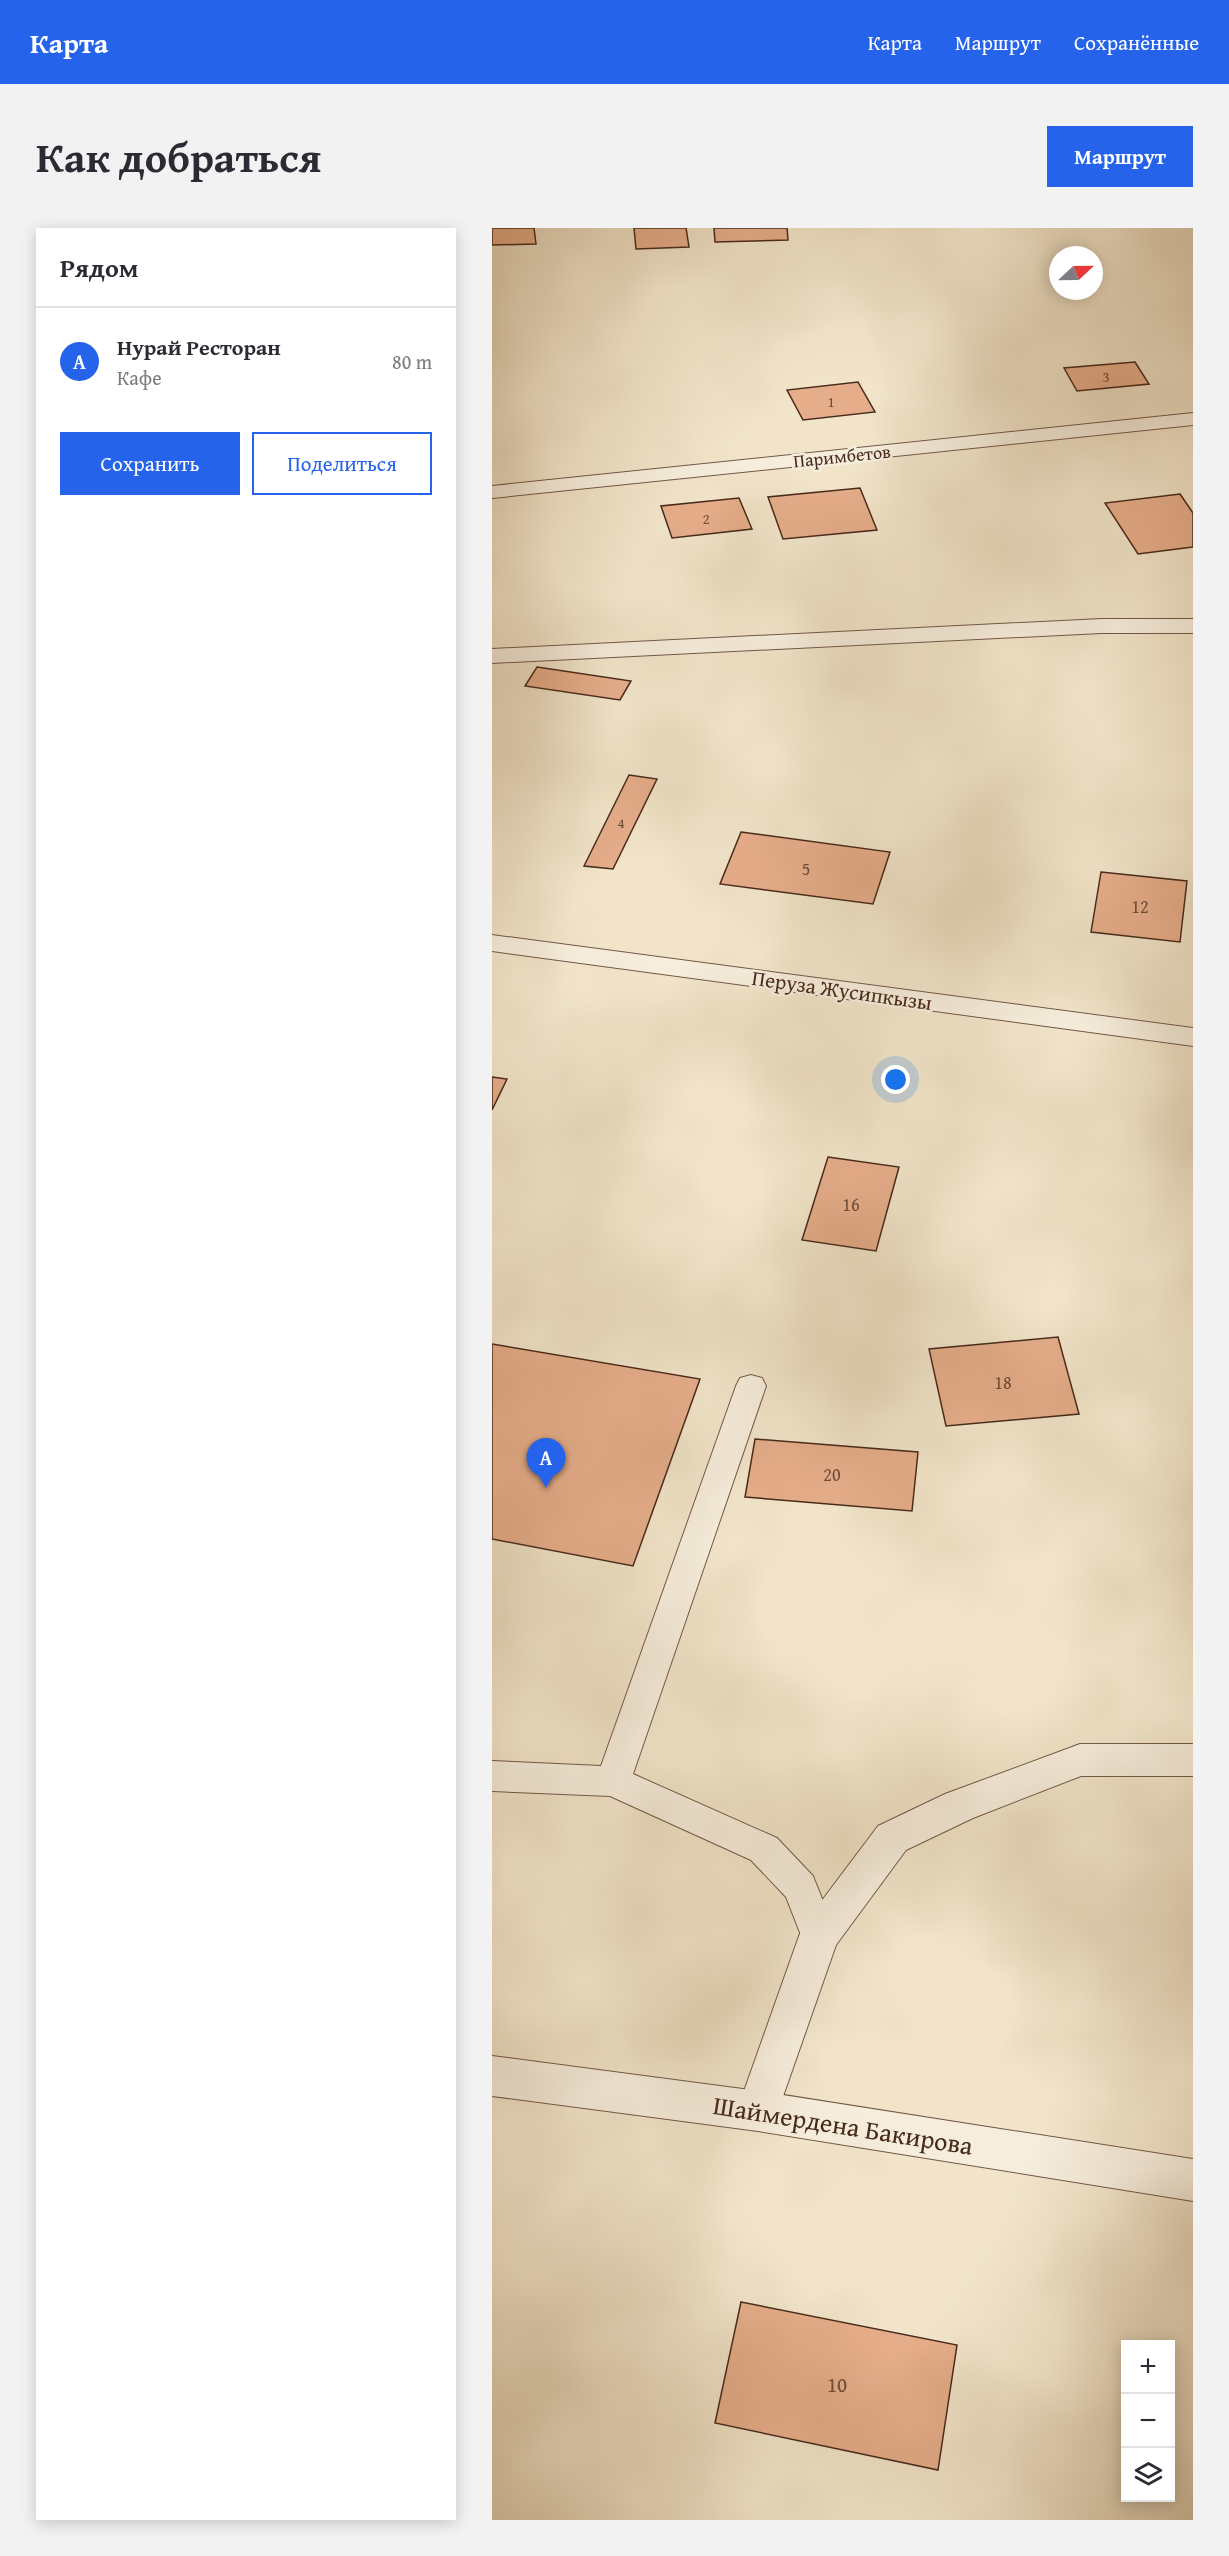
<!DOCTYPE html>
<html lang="ru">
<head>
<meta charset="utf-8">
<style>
  body { margin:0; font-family:"Gentium Book Plus",serif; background:#f2f2f3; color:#2b2b33 }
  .controls { position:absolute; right:18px; bottom:18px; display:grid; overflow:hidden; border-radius:0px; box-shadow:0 3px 15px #0003 }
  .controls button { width:54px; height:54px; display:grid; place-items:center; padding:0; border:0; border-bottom:2px solid #e1e1e2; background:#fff; color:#2b2b33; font:30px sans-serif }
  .compass { position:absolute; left:557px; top:18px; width:54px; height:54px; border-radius:50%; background:#fff; box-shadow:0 3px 15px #0003; rotate:68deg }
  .you { position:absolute; left:404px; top:852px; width:21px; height:21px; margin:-15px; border:4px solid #fff; border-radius:50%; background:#1a73e8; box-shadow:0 0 0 9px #1a73e833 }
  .badge { display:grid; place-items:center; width:39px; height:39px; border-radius:50%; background:#2563eb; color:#fff; font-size:20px; font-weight:700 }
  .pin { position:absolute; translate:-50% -50px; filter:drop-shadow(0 2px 3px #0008) }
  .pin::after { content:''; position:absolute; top:32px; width:21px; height:18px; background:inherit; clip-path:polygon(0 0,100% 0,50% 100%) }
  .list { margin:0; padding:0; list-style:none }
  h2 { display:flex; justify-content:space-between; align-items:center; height:78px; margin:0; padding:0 24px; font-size:26px }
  h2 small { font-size:20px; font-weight:400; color:#7c7c81 }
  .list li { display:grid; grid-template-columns:39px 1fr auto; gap:18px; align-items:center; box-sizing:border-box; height:108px; padding:0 24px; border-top:2px solid #e1e1e2 }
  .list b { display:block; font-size:22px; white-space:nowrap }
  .list p { margin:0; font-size:20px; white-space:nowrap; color:#7c7c81 }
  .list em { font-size:20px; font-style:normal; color:#7c7c81 }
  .actions { display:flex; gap:12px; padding:18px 24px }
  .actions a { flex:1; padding:14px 0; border:2px solid #2563eb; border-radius:0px; text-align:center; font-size:21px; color:#2563eb }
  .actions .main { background:#2563eb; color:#fff }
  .icon { flex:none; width:33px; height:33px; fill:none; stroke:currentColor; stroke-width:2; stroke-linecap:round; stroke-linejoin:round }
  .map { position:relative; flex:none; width:701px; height:2292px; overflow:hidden; border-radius:0px }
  header { display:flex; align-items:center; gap:36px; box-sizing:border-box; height:84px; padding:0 30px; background:#2563eb; color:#fff }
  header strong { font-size:28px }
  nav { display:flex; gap:33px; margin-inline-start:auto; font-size:21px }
  .intro { display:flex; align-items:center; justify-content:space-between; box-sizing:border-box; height:144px; padding:0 36px }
  h1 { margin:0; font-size:42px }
  .button { padding:15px 27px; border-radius:0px; background:#2563eb; color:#fff; font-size:21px; font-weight:700 }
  main { display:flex; gap:36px; padding:0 36px }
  aside { flex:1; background:#fff; border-radius:0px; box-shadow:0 3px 15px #0003 }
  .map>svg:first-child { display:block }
</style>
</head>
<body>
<header>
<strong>Карта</strong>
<nav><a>Карта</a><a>Маршрут</a><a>Сохранённые</a></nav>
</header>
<div class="intro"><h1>Как добраться</h1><a class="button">Маршрут</a></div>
<main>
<aside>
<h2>Рядом<small></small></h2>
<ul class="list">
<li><span class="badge">A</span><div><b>Нурай Ресторан</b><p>Кафе</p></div><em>80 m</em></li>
</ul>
<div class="actions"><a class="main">Сохранить</a><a>Поделиться</a></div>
</aside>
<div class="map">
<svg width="701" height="2292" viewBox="0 0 701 2292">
  <rect width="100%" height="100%" fill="#f1e4c9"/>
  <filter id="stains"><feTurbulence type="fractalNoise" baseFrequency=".00333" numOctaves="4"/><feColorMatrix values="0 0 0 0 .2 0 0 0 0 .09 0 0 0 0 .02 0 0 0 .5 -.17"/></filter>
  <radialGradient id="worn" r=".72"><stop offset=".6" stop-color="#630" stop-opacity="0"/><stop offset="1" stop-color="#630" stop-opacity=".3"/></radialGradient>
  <g fill="#e6ad8a" stroke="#472a1b" stroke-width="1.5">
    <path d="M0,0H42L44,16L0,17Z"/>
    <path d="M142,0H194L197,19L144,21Z"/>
    <path d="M222,0H295L296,12L223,14Z"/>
    <path d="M643,134L657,156L585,163L572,140Z"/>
    <path d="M366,154L383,184L311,192L295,162Z"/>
    <path d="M368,260L385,302L291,311L276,269Z"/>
    <path d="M688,266L701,285V319L646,326L613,275Z"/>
    <path d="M247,270L260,301L180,310L169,278Z"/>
    <path d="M45,439L139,453L128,472L33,458Z"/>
    <path d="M137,547L165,551L121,641L92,638Z"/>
    <path d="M249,604L398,624L381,676L228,656Z"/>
    <path d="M609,644L695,653L688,714L599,704Z"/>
    <path d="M0,849L15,851L0,882Z"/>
    <path d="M336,929L407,939L384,1023L310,1012Z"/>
    <path d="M566,1109L587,1186L454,1198L437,1121Z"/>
    <path d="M0,1116L208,1151L141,1338L0,1311Z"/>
    <path d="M263,1211L426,1224L420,1283L253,1269Z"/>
    <path d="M249,2074L465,2117L446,2242L223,2195Z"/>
  </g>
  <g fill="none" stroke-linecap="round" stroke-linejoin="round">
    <g stroke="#725846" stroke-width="2">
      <path id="service" d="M259,1147L270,1150L274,1158L141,1546L285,1610L321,1648L345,1708L340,1720L327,1725L314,1720L294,1669L259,1632L118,1568L0,1563V1533L109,1538L244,1158L248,1150Z"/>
    </g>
    <g stroke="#725846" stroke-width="2">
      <g id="minor">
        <path d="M701,185V197L0,270V258Z"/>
        <path d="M609,391H701V405H609L0,435V421Z"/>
        <path d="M0,707L701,800V818L0,723Z"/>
        <path d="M588,1516H701V1548H589L481,1590L414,1622L344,1717L281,1897L266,1903L251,1897L245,1883L307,1708L313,1695L386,1598L453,1566Z"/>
      </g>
    </g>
    <g stroke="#725846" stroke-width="2">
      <path id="tertiary" d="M0,1828L266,1863L701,1931V1973L266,1903L0,1868Z"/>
    </g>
    <use href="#service" fill="#f6eddc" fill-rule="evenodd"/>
    <use href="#minor" fill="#f6eddc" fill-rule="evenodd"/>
    <use href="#tertiary" fill="#f6eddc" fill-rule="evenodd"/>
  </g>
  <g text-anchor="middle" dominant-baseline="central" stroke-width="5" stroke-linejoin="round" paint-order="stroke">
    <g font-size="15" fill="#6f4b37">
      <text x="614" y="148">3</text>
      <text x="339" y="173">1</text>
      <text x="214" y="290">2</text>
      <text x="129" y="594">4</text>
    </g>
    <g font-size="18" fill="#472a1b" stroke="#f6eddc">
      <text transform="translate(350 228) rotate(-6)">Паримбетов</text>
    </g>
    <g font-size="18" fill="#6f4b37">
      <text x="314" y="640">5</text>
      <text x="648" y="678">12</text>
      <text x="359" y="976">16</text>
      <text x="511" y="1154">18</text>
      <text x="340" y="1246">20</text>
    </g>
    <g font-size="21" fill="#472a1b" stroke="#f6eddc">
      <text transform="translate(350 762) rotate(8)">Перуза Жусипкызы</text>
    </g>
    <g font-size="21" fill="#6f4b37">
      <text x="345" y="2156">10</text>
    </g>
    <g font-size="26" fill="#472a1b" stroke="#f6eddc">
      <text transform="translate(351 1897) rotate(9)">Шаймердена Бакирова</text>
    </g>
  </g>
  <rect width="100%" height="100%" filter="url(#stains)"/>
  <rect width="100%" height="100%" fill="url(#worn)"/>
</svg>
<div class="controls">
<button>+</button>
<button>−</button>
<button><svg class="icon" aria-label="layers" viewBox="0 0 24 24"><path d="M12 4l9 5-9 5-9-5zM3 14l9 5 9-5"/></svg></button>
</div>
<svg class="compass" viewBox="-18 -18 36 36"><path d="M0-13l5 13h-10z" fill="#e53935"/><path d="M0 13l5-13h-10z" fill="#7c7c81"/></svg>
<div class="you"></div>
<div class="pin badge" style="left:54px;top:1260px">A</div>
</div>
</main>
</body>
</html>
